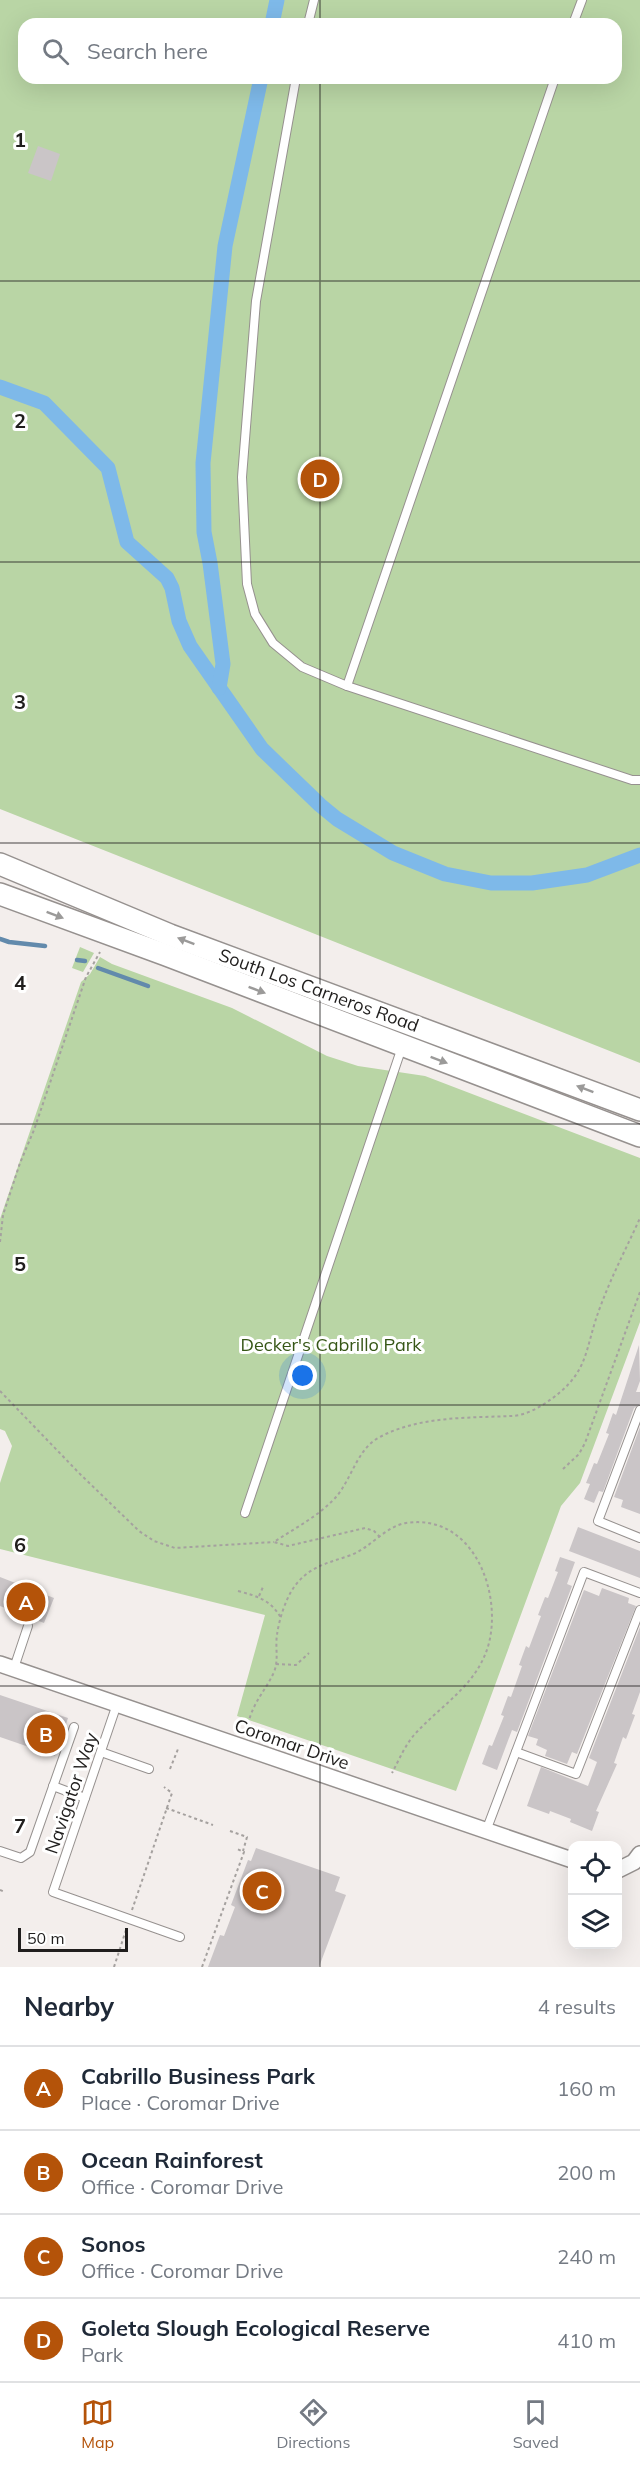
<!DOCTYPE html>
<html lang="en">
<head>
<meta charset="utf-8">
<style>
  body { margin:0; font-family:Mulish,sans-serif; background:#f2f2f3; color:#1f2937 }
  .controls { position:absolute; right:18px; bottom:18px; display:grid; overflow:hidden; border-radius:12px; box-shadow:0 6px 24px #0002 }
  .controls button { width:54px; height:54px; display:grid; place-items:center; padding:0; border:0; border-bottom:2px solid #e0e1e3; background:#fff; color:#1f2937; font:30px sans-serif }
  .scale { position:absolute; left:18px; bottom:15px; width:110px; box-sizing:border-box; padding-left:6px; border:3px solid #201e1d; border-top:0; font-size:16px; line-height:21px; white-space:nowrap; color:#201e1d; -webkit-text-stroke:4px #fff; paint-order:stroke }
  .you { position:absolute; left:303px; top:1376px; width:21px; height:21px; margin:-15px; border:4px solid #fff; border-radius:50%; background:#1a73e8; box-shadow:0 0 0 9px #1a73e833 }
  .badge { display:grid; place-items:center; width:39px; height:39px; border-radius:50%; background:#b45309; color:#fff; font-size:20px; font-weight:700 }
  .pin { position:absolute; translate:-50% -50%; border:3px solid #fff; box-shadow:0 2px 6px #0006 }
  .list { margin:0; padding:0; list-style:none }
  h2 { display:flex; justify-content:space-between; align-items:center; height:78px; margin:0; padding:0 24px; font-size:26px }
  h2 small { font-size:20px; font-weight:400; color:#747a83 }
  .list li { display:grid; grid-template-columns:39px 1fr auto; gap:18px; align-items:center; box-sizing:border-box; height:84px; padding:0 24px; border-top:2px solid #e0e1e3 }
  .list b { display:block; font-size:22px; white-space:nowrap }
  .list p { margin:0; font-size:20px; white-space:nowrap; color:#747a83 }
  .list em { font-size:20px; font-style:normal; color:#747a83 }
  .icon { flex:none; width:33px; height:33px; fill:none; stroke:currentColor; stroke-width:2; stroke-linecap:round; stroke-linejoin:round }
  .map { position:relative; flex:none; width:640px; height:1967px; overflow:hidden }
  .search { position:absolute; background:#fff; box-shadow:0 6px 24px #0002; left:18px; right:18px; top:18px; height:66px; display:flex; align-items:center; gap:15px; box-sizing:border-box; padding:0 21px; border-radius:18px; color:#747a83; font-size:22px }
  .sheet { height:414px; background:#fff }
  nav { display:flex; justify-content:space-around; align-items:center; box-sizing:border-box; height:84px; border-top:2px solid #e0e1e3; background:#fff; font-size:16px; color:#747a83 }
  nav a { display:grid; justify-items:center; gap:3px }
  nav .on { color:#b45309 }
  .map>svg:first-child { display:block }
</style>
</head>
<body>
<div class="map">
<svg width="640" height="1967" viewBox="0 0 640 1967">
  <rect width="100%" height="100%" fill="#f3eeec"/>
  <g fill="#b9d5a5" fill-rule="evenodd">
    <path d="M0,0H640V1063L0,809ZM24,24H616V78H24Z"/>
    <path d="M80,947L94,953L83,972L72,968Z"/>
    <path d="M100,957L112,964L232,1008L327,1056L358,1066L425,1076L640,1158V1322L580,1483L561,1506L456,1791L237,1716L265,1615L0,1549V1483L12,1446L5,1431L0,1429V1219L81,982L90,974Z"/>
  </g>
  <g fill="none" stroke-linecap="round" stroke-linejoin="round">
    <g stroke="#628aac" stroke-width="4.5">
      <path d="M0,939L9,942L45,946"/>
      <path d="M77,960L85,961"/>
      <path d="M98,968L148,986"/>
    </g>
    <g stroke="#7eb9e9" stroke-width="15">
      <path d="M272,24L277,0"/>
      <path d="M0,387L44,403L108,468L127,542L167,578L172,588L179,621L190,646L262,749L320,805L337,819L393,853L445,874L491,883H532L587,875L640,855"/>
      <path d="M219,688L223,664L210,563L204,532L203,463L225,246L261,78"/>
    </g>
  </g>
  <g fill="#cac5c7">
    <path d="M38,146L60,154L51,181L28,173Z"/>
    <path d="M639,1345L640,1381L636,1392H640V1404L634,1408L603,1492L599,1491L594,1503L584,1499L590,1484L586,1483L594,1463L597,1464L609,1434L606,1433L613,1413L616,1415Z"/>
    <path d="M640,1427V1514L621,1507L623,1500L614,1497Z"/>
    <path d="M578,1527L640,1551V1578L569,1551Z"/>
    <path d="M560,1557L575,1562L567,1584L572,1586L517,1732L512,1730L497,1770L482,1764L489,1745L492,1746L504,1716L501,1715L508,1696L511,1697L522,1666L519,1665L526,1646L529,1648L541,1616L538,1615L545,1597L548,1598L558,1572L555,1571Z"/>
    <path d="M0,1577L54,1598L44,1623L0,1606Z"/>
    <path d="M602,1588L629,1598L628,1603L636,1606L577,1754L572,1752L567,1764L545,1756L547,1750L536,1745L538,1739L528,1736L584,1590L599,1596Z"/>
    <path d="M640,1627V1692L632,1714L635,1715L626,1739L623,1737L614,1763L617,1764L596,1811L599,1812L592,1831L570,1822L571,1819L550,1811L549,1814L527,1806L541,1767L588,1786L597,1762L589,1758Z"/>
    <path d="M0,1695L68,1718L55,1756L0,1737Z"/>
    <path d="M256,1848L340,1877L335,1891L346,1895L319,1967H208L220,1935L224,1936L235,1907L231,1905L248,1860L251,1861Z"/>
  </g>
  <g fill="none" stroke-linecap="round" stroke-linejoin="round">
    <g stroke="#96918f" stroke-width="10">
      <g id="lane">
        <path d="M308,24L314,0"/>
        <path d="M573,24L582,0"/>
        <path d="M296,78L256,301L242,477L247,584L255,614L273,643L302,667L347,686L632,780H640"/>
        <path d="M347,686L555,78"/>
        <path d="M640,1410L598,1521L640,1538"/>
        <path d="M245,1513L402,1047"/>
        <path d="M14,1668L28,1626"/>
        <path d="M117,1704L53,1892L180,1937"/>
        <path d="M101,1752L149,1769"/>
        <path d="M516,1752L576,1774L640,1610"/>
        <path d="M53,1786L85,1798"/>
        <path d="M486,1831L584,1572L640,1593"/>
        <path d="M0,1851L21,1858L30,1852L74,1727"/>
      </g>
    </g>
    <g stroke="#96918f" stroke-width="18">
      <g id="street">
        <path d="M0,1664L572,1860"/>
        <path d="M618,1870L634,1862L640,1854"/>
      </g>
    </g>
    <g stroke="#96918f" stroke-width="24">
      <g id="secondary">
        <path d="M0,864L170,935L640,1110"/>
        <path d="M0,894L166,955L640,1136"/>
      </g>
    </g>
    <g stroke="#a5a19f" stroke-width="2" stroke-dasharray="3 3" stroke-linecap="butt">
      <path d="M0,1242L3,1215L20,1163L34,1130L86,977L100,952"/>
      <path d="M0,1391L79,1473L139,1531L154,1541L175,1548L274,1542"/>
      <path d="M563,1469L579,1454L585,1443L640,1292"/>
      <path d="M380,1537L374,1531L365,1528L288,1546L274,1542C295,1528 319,1516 336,1497C351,1480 357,1450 378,1438C418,1416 467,1418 511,1416C522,1416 535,1410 544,1404C592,1373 583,1350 601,1305C612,1275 627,1247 640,1218"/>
      <path d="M238,1591C257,1596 271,1600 281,1618"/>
      <path d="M259,1596L263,1587"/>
      <path d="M276,1664L296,1665L309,1653"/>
      <path d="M248,1724C254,1700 265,1692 274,1672C279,1660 275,1647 277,1635C279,1619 287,1593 299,1581C313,1565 332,1562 351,1555C370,1548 386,1526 406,1523C472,1513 502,1590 489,1643C478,1685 442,1704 415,1734C405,1745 399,1760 392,1773"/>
      <path d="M170,1769L178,1749"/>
      <path d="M166,1808L213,1825"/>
      <path d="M230,1831L247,1837L243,1851"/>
      <path d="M0,1890L5,1892"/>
      <path d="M132,1910L172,1793L164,1787"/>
      <path d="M114,1967L126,1930"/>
      <path d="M202,1967L244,1852L237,1849"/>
    </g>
    <use href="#lane" stroke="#fff" stroke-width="8"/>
    <use href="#street" stroke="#fff" stroke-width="15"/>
    <use href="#secondary" stroke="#fff" stroke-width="21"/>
  </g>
  <defs><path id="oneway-solid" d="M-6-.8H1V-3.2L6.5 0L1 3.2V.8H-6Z" transform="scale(1.5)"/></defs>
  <g fill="#9b9a99">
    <use href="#oneway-solid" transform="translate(55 915) rotate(21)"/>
    <use href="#oneway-solid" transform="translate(186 941) rotate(-159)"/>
    <use href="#oneway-solid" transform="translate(257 990) rotate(21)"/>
    <use href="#oneway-solid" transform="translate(439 1060) rotate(21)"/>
    <use href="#oneway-solid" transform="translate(585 1089) rotate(-159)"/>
  </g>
  <path fill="none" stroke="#201e1d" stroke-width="1.5" stroke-opacity="0.55" d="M320,0V24M320,78V1967M0,281H640M0,562H640M0,843H640M0,1124H640M0,1405H640M0,1686H640"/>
  <g text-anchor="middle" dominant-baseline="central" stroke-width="6" stroke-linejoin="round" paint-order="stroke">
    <g font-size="18" fill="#201e1d" stroke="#fff">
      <text transform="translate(319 990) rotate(20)">South Los Carneros Road</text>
      <text transform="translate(292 1744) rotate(19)">Coromar Drive</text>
      <text transform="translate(71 1793) rotate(-71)">Navigator Way</text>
    </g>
    <g font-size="18" fill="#365616" stroke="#fff">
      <text x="331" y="1344">Decker's Cabrillo Park</text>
    </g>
  </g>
  <g font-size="20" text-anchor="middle" font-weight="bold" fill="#201e1d" stroke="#fff" stroke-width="6" stroke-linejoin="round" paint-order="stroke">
    <text x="20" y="147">1</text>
    <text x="20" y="428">2</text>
    <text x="20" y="709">3</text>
    <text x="20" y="990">4</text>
    <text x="20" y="1271">5</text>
    <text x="20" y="1552">6</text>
    <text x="20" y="1833">7</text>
  </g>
</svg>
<div class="controls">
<button><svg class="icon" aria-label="locate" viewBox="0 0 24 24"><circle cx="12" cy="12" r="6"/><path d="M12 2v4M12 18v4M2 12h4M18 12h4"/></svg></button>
<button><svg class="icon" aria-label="layers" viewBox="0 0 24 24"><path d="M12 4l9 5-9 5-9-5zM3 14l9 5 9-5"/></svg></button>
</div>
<div class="scale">50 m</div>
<div class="you"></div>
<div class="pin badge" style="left:26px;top:1602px">A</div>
<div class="pin badge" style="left:46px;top:1734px">B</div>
<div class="pin badge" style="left:262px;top:1891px">C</div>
<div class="pin badge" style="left:320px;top:479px">D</div>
<div class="search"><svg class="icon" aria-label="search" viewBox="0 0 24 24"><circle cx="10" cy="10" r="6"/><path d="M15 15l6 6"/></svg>Search here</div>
</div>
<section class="sheet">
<h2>Nearby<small>4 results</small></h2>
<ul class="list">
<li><span class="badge">A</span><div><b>Cabrillo Business Park</b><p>Place · Coromar Drive</p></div><em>160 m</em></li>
<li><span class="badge">B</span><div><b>Ocean Rainforest</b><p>Office · Coromar Drive</p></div><em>200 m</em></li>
<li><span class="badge">C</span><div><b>Sonos</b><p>Office · Coromar Drive</p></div><em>240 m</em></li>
<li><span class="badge">D</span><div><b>Goleta Slough Ecological Reserve</b><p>Park</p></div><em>410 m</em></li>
</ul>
</section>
<nav>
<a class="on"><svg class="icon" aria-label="map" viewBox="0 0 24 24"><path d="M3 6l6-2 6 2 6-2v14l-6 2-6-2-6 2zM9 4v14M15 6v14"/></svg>Map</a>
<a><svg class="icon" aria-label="directions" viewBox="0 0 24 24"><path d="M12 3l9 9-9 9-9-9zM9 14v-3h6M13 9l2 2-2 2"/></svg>Directions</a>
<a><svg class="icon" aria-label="saved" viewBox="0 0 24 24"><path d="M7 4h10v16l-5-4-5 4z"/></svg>Saved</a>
</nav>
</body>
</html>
